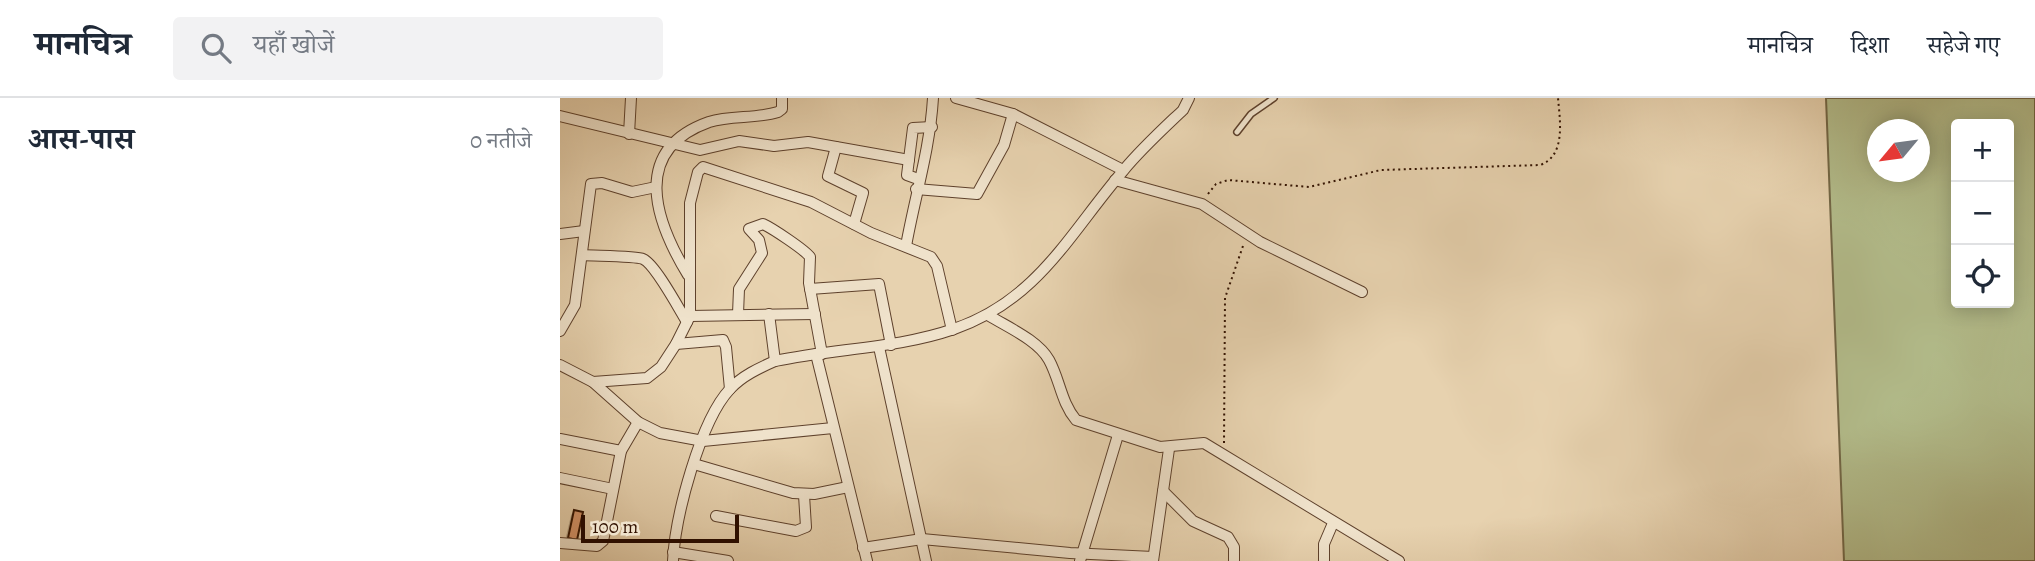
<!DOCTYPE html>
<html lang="hi">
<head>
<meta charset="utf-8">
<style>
  body { margin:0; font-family:Alegreya,"Noto Serif Devanagari",serif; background:#f2f2f3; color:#1f2937 }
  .controls { position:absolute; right:21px; top:21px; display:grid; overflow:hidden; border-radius:7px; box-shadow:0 4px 18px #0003 }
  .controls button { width:63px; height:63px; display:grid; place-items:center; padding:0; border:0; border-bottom:2px solid #e0e1e3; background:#fff; color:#1f2937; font:35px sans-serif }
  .compass { position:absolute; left:1307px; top:21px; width:63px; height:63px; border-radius:50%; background:#fff; box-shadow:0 4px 18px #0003; rotate:241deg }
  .scale { position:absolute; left:21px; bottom:18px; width:158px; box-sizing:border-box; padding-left:7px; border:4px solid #311100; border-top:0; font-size:19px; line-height:24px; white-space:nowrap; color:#311100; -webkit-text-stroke:5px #efe2cb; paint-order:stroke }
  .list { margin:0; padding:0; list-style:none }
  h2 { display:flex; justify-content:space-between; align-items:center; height:91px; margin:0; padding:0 28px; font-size:30px }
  h2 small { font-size:23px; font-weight:400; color:#747a83 }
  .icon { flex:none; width:38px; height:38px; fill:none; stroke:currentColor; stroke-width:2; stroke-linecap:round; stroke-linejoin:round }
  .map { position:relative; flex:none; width:1475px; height:463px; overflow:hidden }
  header { display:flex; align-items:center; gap:42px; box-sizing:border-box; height:98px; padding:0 35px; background:#fff; border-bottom:2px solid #e0e1e3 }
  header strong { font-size:33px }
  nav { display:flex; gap:38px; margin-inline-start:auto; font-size:24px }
  .search { width:490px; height:63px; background:#f2f2f3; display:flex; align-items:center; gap:18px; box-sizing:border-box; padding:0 24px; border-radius:7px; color:#747a83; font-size:26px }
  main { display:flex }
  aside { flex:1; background:#fff }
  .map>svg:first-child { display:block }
</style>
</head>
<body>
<header>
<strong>मानचित्र</strong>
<div class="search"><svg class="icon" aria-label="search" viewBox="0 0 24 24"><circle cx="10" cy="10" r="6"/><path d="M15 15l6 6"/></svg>यहाँ खोजें</div>
<nav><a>मानचित्र</a><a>दिशा</a><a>सहेजे गए</a></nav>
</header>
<main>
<aside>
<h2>आस-पास<small>0 नतीजे</small></h2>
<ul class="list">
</ul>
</aside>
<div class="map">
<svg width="1475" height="463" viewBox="0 0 1475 463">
  <rect width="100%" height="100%" fill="#e7d2af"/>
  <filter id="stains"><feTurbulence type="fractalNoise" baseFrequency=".00286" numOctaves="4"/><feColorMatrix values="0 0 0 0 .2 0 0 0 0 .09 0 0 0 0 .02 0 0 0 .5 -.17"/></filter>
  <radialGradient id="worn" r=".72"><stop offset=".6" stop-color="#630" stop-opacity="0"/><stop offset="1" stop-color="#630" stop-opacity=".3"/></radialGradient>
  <path fill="#b3bd8c" stroke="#726746" stroke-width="2" fill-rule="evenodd" d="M1266,0H1475V463H1284ZM1396,26H1449V205H1396ZM1318,32H1360V74H1318Z"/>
  <path fill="#0003" d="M14,413L15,441L5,443L11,417Z"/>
  <path fill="#d7966b" stroke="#311100" stroke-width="2" d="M14,412L23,414L17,442L8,440Z"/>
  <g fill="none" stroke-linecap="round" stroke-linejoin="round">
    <g stroke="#5e412c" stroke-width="8">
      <path id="lane" d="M677,34L691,16L714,0"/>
    </g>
    <g stroke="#5e412c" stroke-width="12">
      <g id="street">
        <path d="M396,0L453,16L563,72"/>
        <path d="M0,18L140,52L179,43L214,48L248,44L349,62"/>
        <path d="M69,36L71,0"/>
        <path d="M276,49L268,78L303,95L294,126"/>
        <path d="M358,81L347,77L353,30L372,29"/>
        <path d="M555,82L642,106L700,144L802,194"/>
        <path d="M356,91L417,96L444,47L453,16"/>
        <path d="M0,136L24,133"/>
        <path d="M346,148C355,98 370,51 373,0"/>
        <path d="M22,157C34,158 76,158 83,161C95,166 119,211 127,224"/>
        <path d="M128,177C95,123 70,52 149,24C171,17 196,21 218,14L222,11V0"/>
        <path d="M250,191L319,186L331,247"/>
        <path d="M178,216L179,191L202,155L199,142L189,131L203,126C212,130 245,152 250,159L249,185L262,256"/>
        <path d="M209,216L215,263"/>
        <path d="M428,217C447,229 478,242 489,262C500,282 501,304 516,322L600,349L644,345L839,463"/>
        <path d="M130,218L255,216"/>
        <path d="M0,233L15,207L31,86L42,85L72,94L96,89"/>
        <path d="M116,246L163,242L166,249L170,291"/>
        <path d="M319,249L366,463"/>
        <path d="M256,256L307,463"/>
        <path d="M0,267L33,284L78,324L100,335L143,343L273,330"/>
        <path d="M33,284L87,280L101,269L116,246L130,218V105L138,74L143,69L251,104L311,135L371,159L377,168L392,232"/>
        <path d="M0,341L61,353"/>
        <path d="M134,366L233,395L254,396L288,389"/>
        <path d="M0,380L53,391"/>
        <path d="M603,393L633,423L668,439L674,449V463"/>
        <path d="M156,418L236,433L246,429L244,397"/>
        <path d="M0,445L37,448L43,443L61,353L78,324"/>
        <path d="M303,450L362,441L510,455L593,459"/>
        <path d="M113,454L168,463"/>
        <path d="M113,463C115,419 140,323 170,291C182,278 199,270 215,263C275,250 336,251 394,231C478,202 509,136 563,73C581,51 602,32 623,12L629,0"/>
        <path d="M520,463L558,337"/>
        <path d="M593,463L609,351"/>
        <path d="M764,463V446L773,425"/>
      </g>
    </g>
    <g stroke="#311100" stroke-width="2" stroke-dasharray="2 3.5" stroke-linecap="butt">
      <path d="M648,96L656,86L668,82L749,89L821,72L980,67C1006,58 1000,23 998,0"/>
      <path d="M664,345L665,200L684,145"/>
    </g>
    <use href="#lane" stroke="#efe2cb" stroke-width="5"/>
    <use href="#street" stroke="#efe2cb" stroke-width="10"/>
  </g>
  <rect width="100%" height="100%" filter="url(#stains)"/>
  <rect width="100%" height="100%" fill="url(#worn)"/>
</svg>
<div class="controls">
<button>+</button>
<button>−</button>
<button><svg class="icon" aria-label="locate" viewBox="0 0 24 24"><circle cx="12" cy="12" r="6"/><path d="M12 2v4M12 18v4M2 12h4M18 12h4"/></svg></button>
</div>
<svg class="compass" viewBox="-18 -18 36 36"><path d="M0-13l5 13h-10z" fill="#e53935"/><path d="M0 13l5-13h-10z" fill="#747a83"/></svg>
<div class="scale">100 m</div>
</div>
</main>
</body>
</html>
